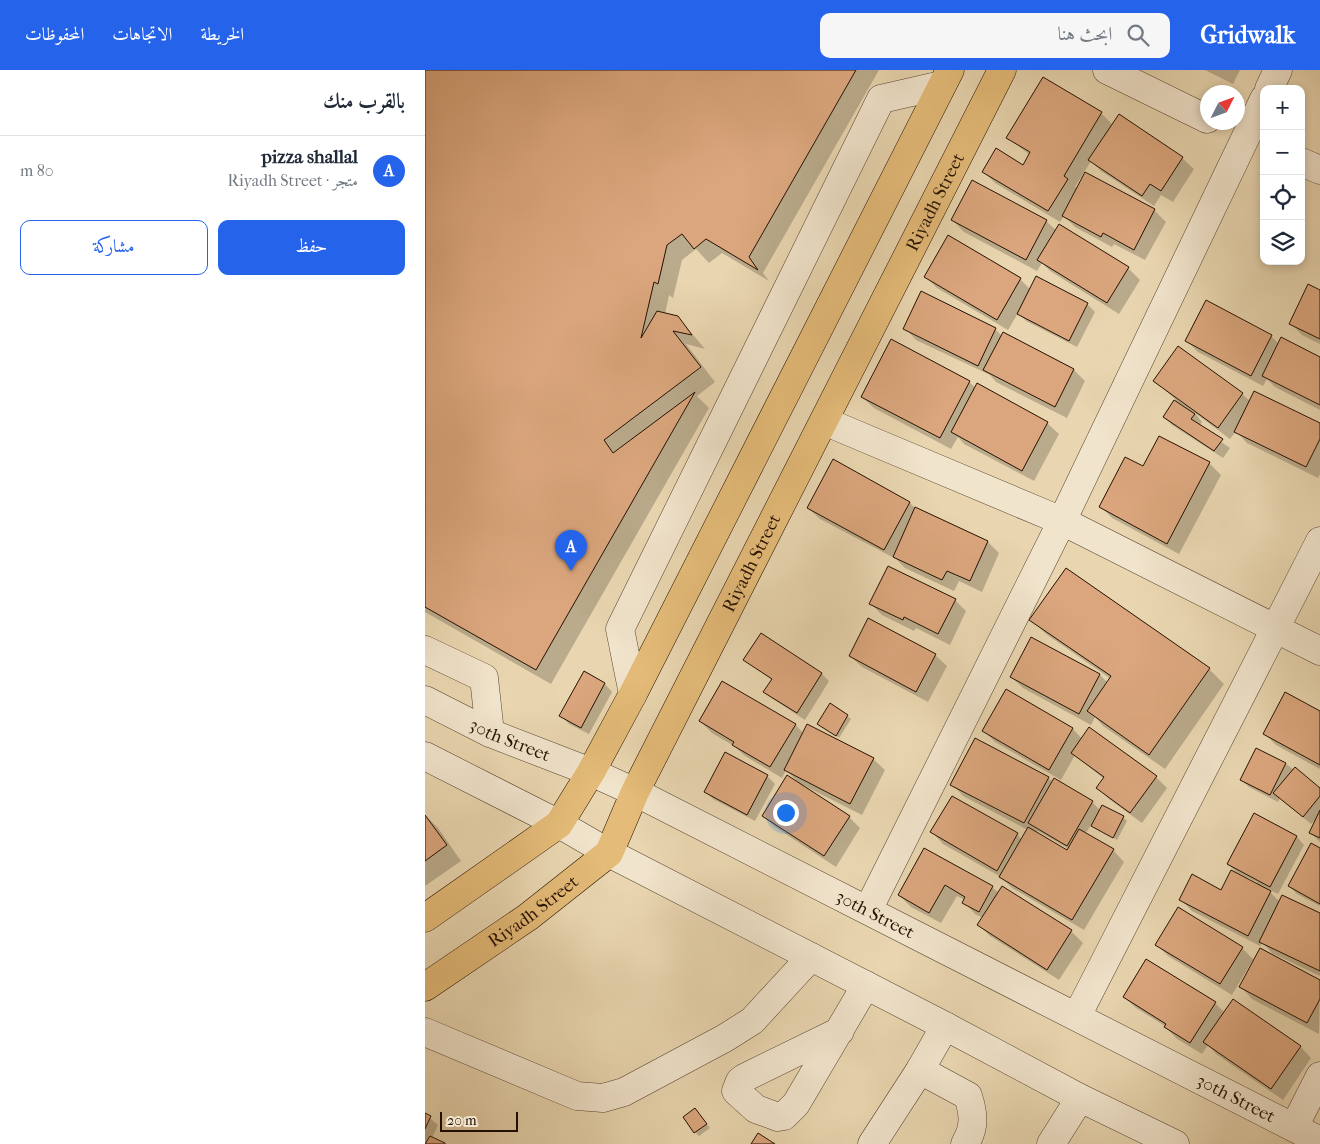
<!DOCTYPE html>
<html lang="ar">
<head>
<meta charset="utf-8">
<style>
  body { margin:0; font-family:"IM FELL French Canon",Amiri,serif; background:#f6f6f7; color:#1f2937; direction:rtl }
  .controls { position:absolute; right:15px; top:15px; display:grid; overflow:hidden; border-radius:10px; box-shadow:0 2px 8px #0003 }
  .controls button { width:45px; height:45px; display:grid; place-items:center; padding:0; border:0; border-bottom:1px solid #e0e1e3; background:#fff; color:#1f2937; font:25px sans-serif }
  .compass { position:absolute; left:775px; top:15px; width:45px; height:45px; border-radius:50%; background:#fff; box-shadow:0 2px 8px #0003; rotate:48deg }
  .scale { position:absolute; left:15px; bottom:12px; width:78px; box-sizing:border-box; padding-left:5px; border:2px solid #241001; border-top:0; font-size:14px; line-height:18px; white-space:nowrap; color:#241001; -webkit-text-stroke:4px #f1e4cc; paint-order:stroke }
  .you { position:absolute; left:360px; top:742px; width:18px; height:18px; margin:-12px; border:4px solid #fff; border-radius:50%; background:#1a73e8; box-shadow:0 0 0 8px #1a73e833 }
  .badge { display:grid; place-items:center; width:32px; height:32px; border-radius:50%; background:#2563eb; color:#fff; font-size:16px; font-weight:700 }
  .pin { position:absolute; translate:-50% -41px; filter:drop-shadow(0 1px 2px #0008) }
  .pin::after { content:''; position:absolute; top:26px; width:18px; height:15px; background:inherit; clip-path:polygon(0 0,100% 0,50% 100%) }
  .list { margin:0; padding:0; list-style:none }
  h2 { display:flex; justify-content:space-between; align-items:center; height:65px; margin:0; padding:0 20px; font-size:21px }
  h2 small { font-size:16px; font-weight:400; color:#747a83 }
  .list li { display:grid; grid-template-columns:32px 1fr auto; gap:15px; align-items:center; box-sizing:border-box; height:70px; padding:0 20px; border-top:1px solid #e0e1e3 }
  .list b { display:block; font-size:19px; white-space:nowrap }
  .list p { margin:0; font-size:16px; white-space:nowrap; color:#747a83 }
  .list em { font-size:16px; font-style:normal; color:#747a83 }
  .actions { display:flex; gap:10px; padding:15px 20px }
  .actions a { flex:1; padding:11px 0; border:1px solid #2563eb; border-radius:10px; text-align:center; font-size:18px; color:#2563eb }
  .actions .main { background:#2563eb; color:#fff }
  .icon { flex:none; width:28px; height:28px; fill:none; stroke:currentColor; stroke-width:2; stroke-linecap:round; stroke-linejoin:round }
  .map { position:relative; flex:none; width:895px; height:1074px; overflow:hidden; direction:ltr }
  header { display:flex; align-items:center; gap:30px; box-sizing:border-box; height:70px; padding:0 25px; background:#2563eb; color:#fff }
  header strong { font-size:24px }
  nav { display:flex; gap:28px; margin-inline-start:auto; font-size:18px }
  .search { width:350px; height:45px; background:#f6f6f7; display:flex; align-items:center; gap:12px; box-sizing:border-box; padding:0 18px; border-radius:10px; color:#747a83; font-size:19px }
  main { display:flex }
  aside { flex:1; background:#fff }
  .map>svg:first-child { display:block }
</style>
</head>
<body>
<header>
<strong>Gridwalk</strong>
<div class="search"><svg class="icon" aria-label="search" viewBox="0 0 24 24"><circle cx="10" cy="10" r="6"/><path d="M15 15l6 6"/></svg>ابحث هنا</div>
<nav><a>الخريطة</a><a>الاتجاهات</a><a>المحفوظات</a></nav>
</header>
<main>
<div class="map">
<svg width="895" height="1074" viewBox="0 0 895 1074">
  <rect width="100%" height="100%" fill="#e9d6b0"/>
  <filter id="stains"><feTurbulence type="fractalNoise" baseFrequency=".004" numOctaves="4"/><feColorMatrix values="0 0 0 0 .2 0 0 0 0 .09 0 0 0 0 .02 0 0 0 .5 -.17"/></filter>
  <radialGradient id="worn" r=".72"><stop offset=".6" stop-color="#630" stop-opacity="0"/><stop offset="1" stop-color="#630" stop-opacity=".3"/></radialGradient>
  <g fill="#0003" fill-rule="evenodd">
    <path d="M0,0H454L338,203L344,211L297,183L284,193L271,179L257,190L248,228L244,225L240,244L253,247L280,279L261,274L290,312L272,326L284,338L126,614L0,542Z"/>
    <path d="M780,0H815L808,14Z"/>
    <path d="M676,43L688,55L757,88L769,99L748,132L736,125L729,136L676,101L666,91L650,117L729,140L741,152L720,190L689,174L687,177L650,157L639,146L635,152L570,113L559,102L598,96L605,85L583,68Z"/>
    <path d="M527,150L621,151L632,161L635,156L703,198L715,210L694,244L625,201L617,193L612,201L539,162Z"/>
    <path d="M500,206L595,209L606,220L662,234L670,242L652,277L601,251L593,243L583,260L512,218Z"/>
    <path d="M895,221V274L877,265L866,254Z"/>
    <path d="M782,232L846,266L854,274L895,288V340L850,317L842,309L838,316L773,282L761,270Z"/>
    <path d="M480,258L570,259L577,266L578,263L649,300L660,311L642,348L571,312L565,305L491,270Z"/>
    <path d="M730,311L817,324L825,331L895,355V404L893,408L822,373L811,361L805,369L770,343L777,352L774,356L805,378L798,388L747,355L739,347L751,330Z"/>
    <path d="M544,312L551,318L622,353L634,364L609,411L539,374L533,367L526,379L449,338L437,327Z"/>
    <path d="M409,391L485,433L491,439L563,472L574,483L557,522L534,511L529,521L480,498L471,489L395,449L383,438Z"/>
    <path d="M784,393L796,405L754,484L687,448L676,437L718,398Z"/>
    <path d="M530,530L541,541L525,575L491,558L489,561L457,545L446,534Z"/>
    <path d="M606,550L784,599L799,614L740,699L678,656L670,647L666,655L598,618L586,607L607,568L675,605L683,613L686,609L621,564Z"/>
    <path d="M336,565L397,604L404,611L380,650L348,629L340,622L347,610L320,590Z"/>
    <path d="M510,585L522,596L503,632L437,597L425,586Z"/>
    <path d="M160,603L180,614L187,622L164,664L144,654L136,646Z"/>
    <path d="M406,635L426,649L414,668L394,654Z"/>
    <path d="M895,643V699L851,675L839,663Z"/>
    <path d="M275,651L370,654L379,664L448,689L460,700L437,745L374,713L361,700L357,708L320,686L309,676L287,663Z"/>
    <path d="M648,659L657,669L731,707L742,718L717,753L684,729L672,717L679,709L650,685L636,710L570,672L559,661Z"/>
    <path d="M832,679L861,694L895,719V772L885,762L892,749L886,754L855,728L853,732L824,717L816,710Z"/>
    <path d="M342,706L350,714L330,751L288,729L280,721Z"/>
    <path d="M623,708L628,712L667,732L675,740L698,747L702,751L692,770L666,755L660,764L688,780L699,792L659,860L587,818L576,807L518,774L507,762L592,764L597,770L603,760L538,726L527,714ZM613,761L644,779L642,782L611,763Z"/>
    <path d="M0,745L13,758L36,791L0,816Z"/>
    <path d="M829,745L872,767L879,775L853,824L841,818L855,832L895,845V906L847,883L837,872L835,876L767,841L755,829L830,815L832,812L811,802L803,794Z"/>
    <path d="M338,746L424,747L435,758L411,797L350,757Z"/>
    <path d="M499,779L568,818L574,823L577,817L646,861L658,873L634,910L565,866L554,855L558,848L550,844L539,832L540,830L532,826L516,853L486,837L474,825Z"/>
    <path d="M895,779V836L872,824L864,816Z"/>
    <path d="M732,875L817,878L830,891L895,912L894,964L827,929L816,917L829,892L827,891L807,925L743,886Z"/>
    <path d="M699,927L790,933L800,943L875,976L886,988L858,1030L791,984L783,975L777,984L752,969L740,956L711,938Z"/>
    <path d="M270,1039L285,1058L274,1066L270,1062Z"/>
    <path d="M0,1044L13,1055L7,1068L18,1074H0Z"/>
  </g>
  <g fill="#dba67d" stroke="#241001">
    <path d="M0,0H431L324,187L333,200L281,169L269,179L257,164L242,175L233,214L229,212L216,268L232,241L253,246L267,265L248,261L276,297L179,370L188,383L270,322L111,600L0,537Z"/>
    <path d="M618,7L677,42L639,106L643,109L623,141L557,102L571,78L598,95L605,82L581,68Z"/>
    <path d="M694,44L758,87L736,121L725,114L717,126L663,90Z"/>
    <path d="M660,102L730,139L709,180L678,163L676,167L637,146Z"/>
    <path d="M547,110L622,150L601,190L526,150Z"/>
    <path d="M634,154L704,197L682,233L612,190Z"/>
    <path d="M523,165L596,208L572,250L499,207Z"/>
    <path d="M611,206L663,233L644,271L592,244Z"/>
    <path d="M883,214L895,220V269L864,254Z"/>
    <path d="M496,221L571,258L553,296L478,259Z"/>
    <path d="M781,230L847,265L826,306L760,271Z"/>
    <path d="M578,262L649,299L630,337L558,300Z"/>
    <path d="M856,267L895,287V335L837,306Z"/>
    <path d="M466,269L545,311L515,368L436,327Z"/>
    <path d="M753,276L818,323L793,358L728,311Z"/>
    <path d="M552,313L623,352L597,401L526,362Z"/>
    <path d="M829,321L895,353V369L881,397L809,362Z"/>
    <path d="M749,330L770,344L766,349L798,369L789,381L738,347Z"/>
    <path d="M734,366L785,392L742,474L674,437L700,387L718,396Z"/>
    <path d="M408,389L485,432L459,480L382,438Z"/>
    <path d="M490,437L563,471L545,511L522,501L517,510L468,487Z"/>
    <path d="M463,496L531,529L513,564L479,547L478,550L444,534Z"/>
    <path d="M641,498L785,598L724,685L662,641L686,606L604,550Z"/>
    <path d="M443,548L511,584L491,622L424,586Z"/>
    <path d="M336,563L397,603L372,643L338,622L347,609L318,590Z"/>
    <path d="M606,567L675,604L654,644L585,607Z"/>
    <path d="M159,601L180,613L156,658L134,646Z"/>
    <path d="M297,611L371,654L345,697L307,675L309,672L274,651Z"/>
    <path d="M581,619L648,658L624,700L557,661Z"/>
    <path d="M860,622L895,641V695L838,664Z"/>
    <path d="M405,633L423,645L411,666L392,654Z"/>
    <path d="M382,654L449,688L425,734L359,700Z"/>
    <path d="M664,657L732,706L705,743L671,718L679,707L646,683Z"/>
    <path d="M550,668L624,707L599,753L525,715Z"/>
    <path d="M831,678L861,693L845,725L815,710Z"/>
    <path d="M300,682L343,705L322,745L279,722Z"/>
    <path d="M870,697L895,718V726L878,747L848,723Z"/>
    <path d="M362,705L425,746L399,786L337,746Z"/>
    <path d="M629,708L668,731L642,776L603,753Z"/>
    <path d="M527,726L593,763L572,801L505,762Z"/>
    <path d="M677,735L699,746L688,768L666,756Z"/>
    <path d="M895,740V768L884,763Z"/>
    <path d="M829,743L872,766L845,817L802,794Z"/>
    <path d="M0,745L22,775L0,791Z"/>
    <path d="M603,757L642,780L654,759L689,779L647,850L574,807Z"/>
    <path d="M886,773L895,778V834L863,816Z"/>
    <path d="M499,778L568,816L554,842L537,833L540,827L520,815L504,843L473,825Z"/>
    <path d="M806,800L846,821L823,866L754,830L767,804L796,820Z"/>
    <path d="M577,816L647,860L622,900L552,855Z"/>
    <path d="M857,825L895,843V901L834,872Z"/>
    <path d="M753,837L818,877L795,914L730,875Z"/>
    <path d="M835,878L895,910V929L882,953L814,917Z"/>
    <path d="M721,889L791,932L765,973L739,957L741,954L698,927Z"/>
    <path d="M808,929L876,976L846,1019L778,972Z"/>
    <path d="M270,1038L282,1054L269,1063L258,1047Z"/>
    <path d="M0,1043L6,1046L0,1059Z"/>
    <path d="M333,1063L350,1074H326Z"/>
    <path d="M5,1066L20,1073V1074H0Z"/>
  </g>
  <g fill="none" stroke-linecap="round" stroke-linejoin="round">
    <g stroke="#55422d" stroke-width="29">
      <g id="minor">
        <path d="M682,0L782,49"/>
        <path d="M844,19L853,0"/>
        <path d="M876,92L895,100"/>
        <path d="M399,351L637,451L895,581"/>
        <path d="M0,580L59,608L65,663"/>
        <path d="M208,624L195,559L456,29L517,15"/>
        <path id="s1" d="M0,630L65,663L166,702L210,722L895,1071"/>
        <path d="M0,686L134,754L184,783L520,956L655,1028L750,1074"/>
        <path d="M443,840L637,451L839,29"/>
        <path d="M652,946L895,471"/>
        <path d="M415,961L319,1008L315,1011L311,1021L331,1039L353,1047L359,1046L371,1034L441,915"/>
        <path d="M0,962L152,1026L178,1028L199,1022L300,968L327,951L386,887"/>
        <path d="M495,1000L543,1026C549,1045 550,1057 540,1074"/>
        <path d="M869,1057L895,1006"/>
        <path d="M447,1074L495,1000L520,956"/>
        <path d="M626,1074L655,1028"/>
      </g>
    </g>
    <g stroke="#241001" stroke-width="29">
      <g id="major">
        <path d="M0,848L134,754L166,702L208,624L525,0"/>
        <path id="s2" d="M0,917L103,847L184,783L210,722L577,0"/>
      </g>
    </g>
    <use href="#minor" stroke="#f1e4cc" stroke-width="28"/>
    <use href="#major" stroke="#e4bb78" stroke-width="28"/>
  </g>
  <g text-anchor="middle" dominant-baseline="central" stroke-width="4.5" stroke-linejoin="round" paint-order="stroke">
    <g font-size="18" fill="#241001" stroke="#f1e4cc">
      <text stroke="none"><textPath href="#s2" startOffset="956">Riyadh Street</textPath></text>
      <text stroke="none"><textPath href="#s2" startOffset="551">Riyadh Street</textPath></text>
      <text stroke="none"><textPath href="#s1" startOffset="94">30th Street</textPath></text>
      <text stroke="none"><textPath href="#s2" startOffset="132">Riyadh Street</textPath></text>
      <text stroke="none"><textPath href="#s1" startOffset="499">30th Street</textPath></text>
      <text stroke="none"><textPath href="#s1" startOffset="904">30th Street</textPath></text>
    </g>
  </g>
  <rect width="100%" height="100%" filter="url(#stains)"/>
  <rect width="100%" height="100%" fill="url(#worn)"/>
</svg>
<div class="controls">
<button>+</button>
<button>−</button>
<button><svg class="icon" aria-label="locate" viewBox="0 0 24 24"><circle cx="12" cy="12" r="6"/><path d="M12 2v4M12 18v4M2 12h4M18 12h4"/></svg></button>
<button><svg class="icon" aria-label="layers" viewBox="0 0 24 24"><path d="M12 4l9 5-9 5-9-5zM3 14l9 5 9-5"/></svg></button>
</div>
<svg class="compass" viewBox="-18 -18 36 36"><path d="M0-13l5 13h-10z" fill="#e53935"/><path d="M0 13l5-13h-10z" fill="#747a83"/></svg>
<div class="scale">20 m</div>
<div class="you"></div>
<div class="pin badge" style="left:146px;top:501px">A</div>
</div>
<aside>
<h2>بالقرب منك<small></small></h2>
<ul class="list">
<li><span class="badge">A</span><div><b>pizza shallal</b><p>متجر · Riyadh Street</p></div><em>80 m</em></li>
</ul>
<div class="actions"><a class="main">حفظ</a><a>مشاركة</a></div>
</aside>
</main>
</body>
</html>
